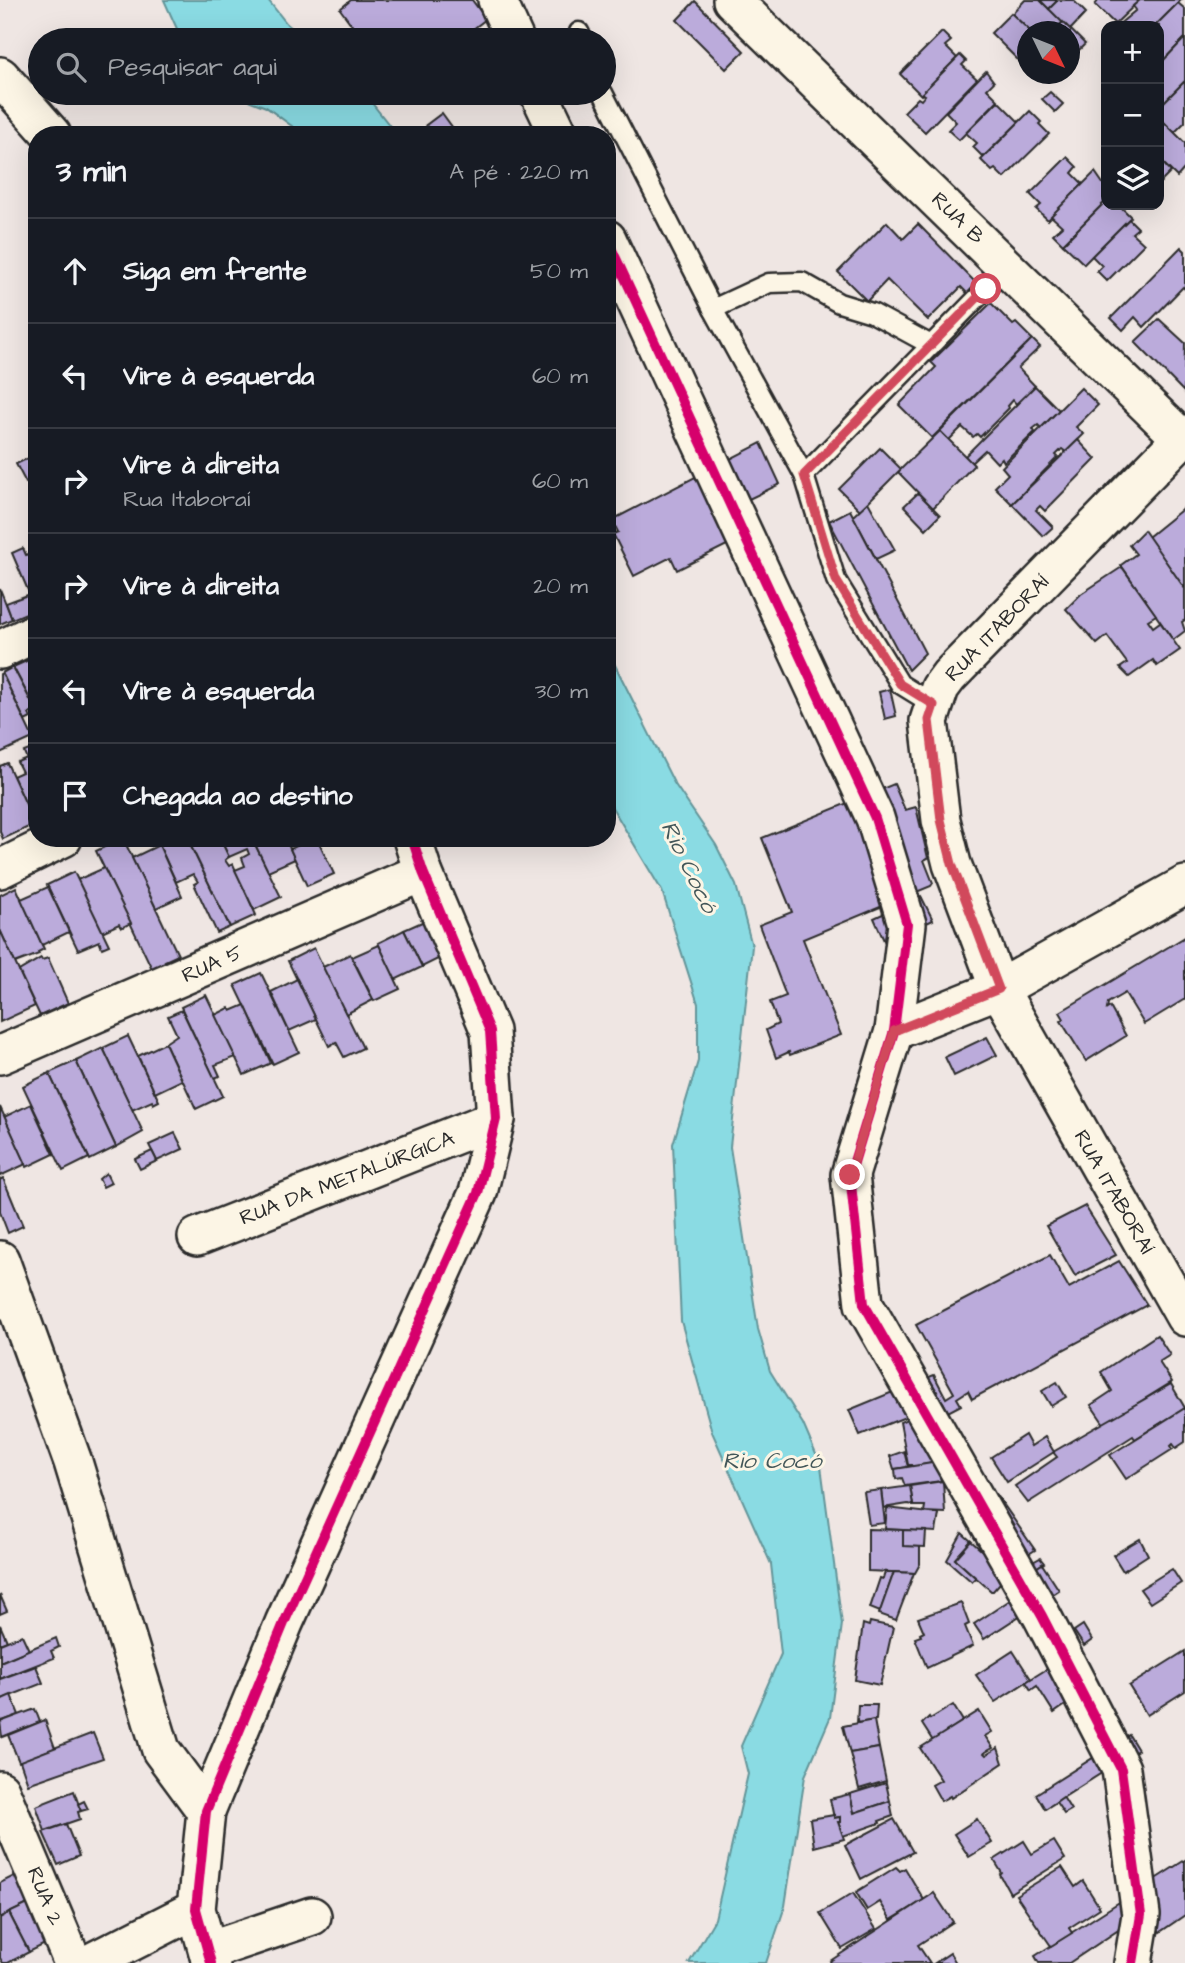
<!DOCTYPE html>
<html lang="pt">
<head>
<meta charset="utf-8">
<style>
  body { margin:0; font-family:"Architects Daughter",sans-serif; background:#20242c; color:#f1f3f6 }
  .controls { position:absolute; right:21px; top:21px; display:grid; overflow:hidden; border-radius:14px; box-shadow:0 7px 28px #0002 }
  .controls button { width:63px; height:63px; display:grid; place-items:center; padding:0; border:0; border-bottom:2px solid #363941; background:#171b24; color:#f1f3f6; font:35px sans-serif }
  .compass { position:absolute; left:1017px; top:21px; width:63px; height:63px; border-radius:50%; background:#171b24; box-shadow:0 7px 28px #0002; rotate:133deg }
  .stop { position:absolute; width:21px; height:21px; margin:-16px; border:5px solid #d1495b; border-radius:50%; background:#fff }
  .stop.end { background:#d1495b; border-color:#fff; box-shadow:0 2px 7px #0008 }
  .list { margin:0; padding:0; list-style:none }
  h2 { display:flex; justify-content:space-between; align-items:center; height:91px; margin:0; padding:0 28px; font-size:30px }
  h2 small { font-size:23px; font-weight:400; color:#9ea1a6 }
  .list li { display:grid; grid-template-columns:46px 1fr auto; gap:21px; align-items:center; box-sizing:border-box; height:105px; padding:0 28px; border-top:2px solid #363941 }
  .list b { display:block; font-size:26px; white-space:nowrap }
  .list p { margin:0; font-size:23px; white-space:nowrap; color:#9ea1a6 }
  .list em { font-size:23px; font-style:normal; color:#9ea1a6 }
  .icon { flex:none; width:38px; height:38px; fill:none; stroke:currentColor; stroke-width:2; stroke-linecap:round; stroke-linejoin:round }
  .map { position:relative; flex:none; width:1185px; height:1963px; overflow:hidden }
  .search { position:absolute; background:#171b24; box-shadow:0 7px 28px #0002; left:28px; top:28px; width:588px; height:77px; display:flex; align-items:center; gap:18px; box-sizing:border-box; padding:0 24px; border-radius:38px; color:#9ea1a6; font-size:26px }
  .panel { position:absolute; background:#171b24; box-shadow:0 7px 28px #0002; left:28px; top:126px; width:588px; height:721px; border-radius:28px }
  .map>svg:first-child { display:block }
</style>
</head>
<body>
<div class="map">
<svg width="1185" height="1963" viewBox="0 0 1185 1963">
  <rect width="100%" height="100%" fill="#efe6e3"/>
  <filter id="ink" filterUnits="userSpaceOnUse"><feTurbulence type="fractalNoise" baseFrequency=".0143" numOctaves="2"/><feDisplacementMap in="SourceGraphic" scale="14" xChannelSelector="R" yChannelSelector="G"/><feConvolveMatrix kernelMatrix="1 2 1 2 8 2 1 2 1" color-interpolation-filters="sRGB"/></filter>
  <g filter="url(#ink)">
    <g fill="#8adbe3" stroke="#649599" stroke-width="2">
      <path d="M164,0H268L287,24L307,40H182Z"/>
      <path d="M230,93H364L397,135H304L266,107Z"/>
      <path d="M607,649L674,783L716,845L736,885L752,946L730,1147L758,1329L770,1371L803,1424L821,1466L842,1624L830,1718L805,1776L785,1906L766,1963H689L715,1919L748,1774L741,1746L781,1654L771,1564L712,1432L681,1321L673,1144L698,1061V1004L662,891L607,799Z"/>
    </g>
    <g fill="#bbabdb" stroke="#2b2b2b" stroke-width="2">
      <path d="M351,0H472L486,19L459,40H363L340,9Z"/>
      <path d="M1025,0H1040L1063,22L1053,32H1031L1012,14Z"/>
      <path d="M1040,0H1058L1049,9Z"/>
      <path d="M1058,0H1073L1086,13L1070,30L1049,9Z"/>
      <path d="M1099,0H1140L1115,24L1095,5Z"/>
      <path d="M1140,0H1181L1155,26H1117L1136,10L1133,6Z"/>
      <path d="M695,1L744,51L726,69L677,20Z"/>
      <path d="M1178,3L1185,9V38L1159,65V26H1155Z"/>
      <path d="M1011,13L1031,32H1028V70L991,33Z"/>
      <path d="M1063,22L1085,44L1077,52L1070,45V32H1053Z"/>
      <path d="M942,32L951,41L945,46L957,58L921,95L900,74Z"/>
      <path d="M1185,38V81L1159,107V65Z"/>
      <path d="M960,55L966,61L962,65L977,79L925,132L904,112L918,98L921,100L925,95L922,93Z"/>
      <path d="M986,71L994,82L987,89L998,100L959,140L948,130L956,122L946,112Z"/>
      <path d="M1185,81V122L1174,133L1159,117V107Z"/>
      <path d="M1050,92L1063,104L1055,112L1042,99Z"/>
      <path d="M998,101L1019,122L983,157L973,147L977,143L966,133Z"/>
      <path d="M1030,111L1041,122L1039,124L1049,134L1004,178L995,169L992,171L981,160Z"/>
      <path d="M442,113L458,135H434L426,125Z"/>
      <path d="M1159,117L1185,143V168L1177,177L1159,159Z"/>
      <path d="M1067,157L1077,167L1072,173L1083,184L1048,220L1036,209L1041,205L1030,194Z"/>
      <path d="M1159,159L1171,172L1159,184Z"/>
      <path d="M1095,172L1106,188V201L1063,244L1053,234L1062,226L1051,216Z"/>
      <path d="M1106,201V205H1119L1131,217L1084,264L1063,244Z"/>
      <path d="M1129,219L1138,228L1132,233L1144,244L1107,281L1097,271L1102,266L1092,256Z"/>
      <path d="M887,222L903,239L918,224L977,284L968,294L961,287L928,320L887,280L867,301L838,272Z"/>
      <path d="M1181,247L1185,251V289L1183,287L1144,327L1135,317L1123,330L1111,318Z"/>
      <path d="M991,303L1013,325L1016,323L1032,339L932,438L899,405L936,367L931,362Z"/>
      <path d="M1159,319L1185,343L1184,392L1135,342Z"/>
      <path d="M1032,339L1040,347L1018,368L1035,386L1016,404L1013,400L1008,406L1009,408L980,437L977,434L973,437L962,427L949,440L940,431Z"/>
      <path d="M1035,386L1059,410L1041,428L1038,425L1033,429L1035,432L1004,462L1002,458L997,463L985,450L971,463L965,456Z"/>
      <path d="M1081,388L1098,405L1076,427L1084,434L1066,452L1062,449L1056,455L1058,457L1012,504L995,487L1008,474L1002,467Z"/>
      <path d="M940,431L974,465L933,508L898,472Z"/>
      <path d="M1078,440L1096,459L1045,511L1040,506L1036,510L1053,527L1043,536L1012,504Z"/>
      <path d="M761,443L780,484L730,508L745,536L677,570L671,557L634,576L613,534L618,532L612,520Z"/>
      <path d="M880,448L901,469L860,510L839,489Z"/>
      <path d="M37,454V478L26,483L16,464Z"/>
      <path d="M918,493L940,515L926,529L904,506Z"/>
      <path d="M868,502L895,550L876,559L853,516Z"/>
      <path d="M1185,507V589L1148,537Z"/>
      <path d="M850,510L925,653L908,670L829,521Z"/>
      <path d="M1144,530L1185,589V620L1182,622L1185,631L1173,640L1121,565L1136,554L1129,545Z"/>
      <path d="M23,548L26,555L35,551L37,554L36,609L12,553Z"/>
      <path d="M1122,567L1156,615L1148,620L1153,627L1160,622L1180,650L1157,666L1153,660L1129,677L1120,668L1127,663L1107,636L1097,644L1066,609L1081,594Z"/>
      <path d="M0,589L12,619L0,624Z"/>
      <path d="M30,594L36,609L12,619L6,603Z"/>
      <path d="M31,659L37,671V712L13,667Z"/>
      <path d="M13,667L36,711L29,714L31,718L25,721L2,673Z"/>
      <path d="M2,673L33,738L0,753V674Z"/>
      <path d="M890,689L896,716L885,719L879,692Z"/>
      <path d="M37,747V782L24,752Z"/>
      <path d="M27,758L37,782V823L35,824L13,776L22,772L17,762Z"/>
      <path d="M7,763L35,824L3,839L0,832V766Z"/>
      <path d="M894,784L905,810L916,807L928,858L924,860L933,883L931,886L803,939L841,1035L790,1055L789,1052L776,1058L766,1030L778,1024L770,1002L786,996L759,925L792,912L762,838Z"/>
      <path d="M123,838L178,955L165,961L167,964L153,971L96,851Z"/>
      <path d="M173,838H187L230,927L217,933L194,884L198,882L193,874L176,882L159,845Z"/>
      <path d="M187,838H220L229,857L225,860L229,866L233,864L256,915L230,927Z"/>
      <path d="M220,838H252L281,897L254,910L235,870L245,866L242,858L249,854L247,849L229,857Z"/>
      <path d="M252,838H285L295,859L268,871Z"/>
      <path d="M314,838H317L334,874L307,886L290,849Z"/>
      <path d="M159,845L182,896L156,908L132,858Z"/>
      <path d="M104,868L131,923L121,928L119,924L102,932L77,880Z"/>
      <path d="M74,872L109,945L102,948L99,941L78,950L48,887L47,885Z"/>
      <path d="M16,887L44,949L38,952L39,954L15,963L0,930V895Z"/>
      <path d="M48,887L69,932L42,945L21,899Z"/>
      <path d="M921,896L933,920L885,943L874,918Z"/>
      <path d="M431,918L442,957L422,967L404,930Z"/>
      <path d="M0,930L35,1006L0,1022Z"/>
      <path d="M404,930L422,967L395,980L378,943Z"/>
      <path d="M1185,937V999L1144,1024L1125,993L1108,1003L1107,1009L1110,1007L1126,1036L1086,1061L1061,1021L1064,1019L1060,1012Z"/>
      <path d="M379,945L400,989L374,1001L352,957Z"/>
      <path d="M314,948L363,1048L344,1057L336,1042L329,1046L288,961Z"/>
      <path d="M350,954L373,1000L346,1014L323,967Z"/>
      <path d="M41,958L42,960L48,958L68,1003L40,1016L19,971Z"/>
      <path d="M261,973L299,1052L273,1064L235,985Z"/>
      <path d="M297,979L316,1019L289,1031L271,992Z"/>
      <path d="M206,995L236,1057L215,1065L220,1076L214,1078L181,1007Z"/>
      <path d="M245,1005L271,1063L244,1075L215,1015L229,1008L231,1011Z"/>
      <path d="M182,1010L223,1096L196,1109L165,1043L177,1035L168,1016Z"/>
      <path d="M128,1036L159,1101L153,1104L152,1101L132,1110L103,1048Z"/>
      <path d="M987,1037L997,1055L954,1076L945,1057Z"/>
      <path d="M165,1043L182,1080L155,1093L138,1056Z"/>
      <path d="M103,1048L143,1132L116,1147L76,1061Z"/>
      <path d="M76,1061L116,1147L90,1160L49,1073Z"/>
      <path d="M49,1073L89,1158L63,1171L23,1086Z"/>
      <path d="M31,1104L54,1154L27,1167L4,1117Z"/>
      <path d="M0,1107L26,1164L0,1176Z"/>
      <path d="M175,1133L183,1149L157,1161L149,1145Z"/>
      <path d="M152,1151L157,1161L140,1169L135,1159Z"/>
      <path d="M106,1173L111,1183L103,1187L99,1179Z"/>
      <path d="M3,1178L23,1226L8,1233L0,1212V1180Z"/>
      <path d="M1085,1206L1116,1255L1075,1276L1046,1226Z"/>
      <path d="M1050,1255L1069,1288L1119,1261L1147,1305L972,1399L968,1391L957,1398L961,1405L948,1412L943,1402L860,1435L849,1410L934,1375L946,1398L954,1393L916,1325Z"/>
      <path d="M1157,1335L1170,1355L1159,1362L1172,1382L1104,1424L1091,1405L1112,1391L1101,1372Z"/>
      <path d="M1057,1382L1066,1397L1051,1406L1042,1391Z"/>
      <path d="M1171,1384L1185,1408L1135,1439L1133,1436L1028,1503L1015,1486L1057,1457L1053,1452Z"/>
      <path d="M940,1405L938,1462L912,1467V1465H908L900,1422Z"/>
      <path d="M1185,1408V1442L1176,1448L1173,1444L1171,1446L1173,1449L1126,1479L1110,1455Z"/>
      <path d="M1025,1435L1031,1446L1045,1437L1054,1452L1007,1482L991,1457Z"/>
      <path d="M904,1451L908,1467L894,1469L890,1456Z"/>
      <path d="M938,1462L941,1481L905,1486L902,1478L896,1479L895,1469Z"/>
      <path d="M943,1481L945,1513L924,1512L925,1506H913L910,1486Z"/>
      <path d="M910,1486L913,1505L908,1504L883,1508L881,1490Z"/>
      <path d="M881,1490L885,1523L869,1525L864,1492Z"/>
      <path d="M997,1495L1035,1550L1027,1555L977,1510Z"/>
      <path d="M887,1508L939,1514L936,1532L885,1529Z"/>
      <path d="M868,1529L903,1530V1546H920V1564L915,1573L868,1571Z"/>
      <path d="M903,1530L926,1531L925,1547L903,1546Z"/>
      <path d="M962,1533L971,1541L955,1559L976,1578L972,1582L947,1560Z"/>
      <path d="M1140,1539L1148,1555L1123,1571L1113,1555Z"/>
      <path d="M971,1541L1008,1574L993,1591H991L955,1559Z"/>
      <path d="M1040,1558L1044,1563L1017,1580L1031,1563Z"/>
      <path d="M1042,1564L1059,1590L1024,1613L1007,1587Z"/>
      <path d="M1172,1569L1181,1583L1150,1603L1140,1589Z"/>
      <path d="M885,1572H894L880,1612L870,1608L880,1578L883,1579Z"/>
      <path d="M894,1572L914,1573L896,1620L879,1614Z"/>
      <path d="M0,1595L7,1611L0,1614Z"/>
      <path d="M1013,1598L1024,1613L984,1639L974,1624Z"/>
      <path d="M961,1603L969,1624L965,1626L973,1646L927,1668L915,1638L921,1636L920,1634L924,1632L918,1618Z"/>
      <path d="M870,1622L893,1627L880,1685L855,1680L863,1624L869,1626Z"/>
      <path d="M0,1625L7,1641L0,1644Z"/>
      <path d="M1083,1625L1092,1640L1084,1646L1074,1631Z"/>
      <path d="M22,1635L29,1650L0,1662V1644Z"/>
      <path d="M56,1638L59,1647L51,1651L54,1658L0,1679V1662Z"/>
      <path d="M1013,1651L1031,1679L995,1702L976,1675Z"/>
      <path d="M1185,1651V1691L1147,1715L1129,1686Z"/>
      <path d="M1071,1654L1093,1686L1054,1713L1037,1686L1031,1690L1026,1682Z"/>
      <path d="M36,1666L43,1683L0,1700V1679Z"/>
      <path d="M11,1695L19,1715L0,1722V1700Z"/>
      <path d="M858,1705H877L876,1720L857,1723Z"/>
      <path d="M953,1705L963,1721L933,1741L922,1724L929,1717L930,1719Z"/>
      <path d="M35,1709L40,1722L2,1737L0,1722Z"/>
      <path d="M979,1711L992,1732L985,1736L993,1748L984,1753L986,1755L998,1748L1003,1763L951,1798L950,1796L941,1801L932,1785L941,1780L920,1748Z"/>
      <path d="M45,1720L55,1748L19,1762L8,1735Z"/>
      <path d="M874,1720L879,1748L850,1753L843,1726Z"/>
      <path d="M93,1733L103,1758L28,1784L20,1761Z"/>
      <path d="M1129,1735L1138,1750L1045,1809L1036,1794Z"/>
      <path d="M879,1748L886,1781L859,1789L850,1753Z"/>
      <path d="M886,1783L890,1801L854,1813L850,1794Z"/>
      <path d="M74,1791L81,1811L78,1812L80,1819L45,1831L36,1806Z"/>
      <path d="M850,1794L854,1813L890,1801L893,1816L879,1821L880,1823L843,1836L838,1822H840V1817L834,1818L830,1799Z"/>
      <path d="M1063,1797L1071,1810L1064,1814L1056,1802Z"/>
      <path d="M84,1801L88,1809L81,1811L78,1804Z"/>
      <path d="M834,1815V1818L840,1817V1822H838L844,1839L814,1847L810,1819Z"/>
      <path d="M894,1819L913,1852L861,1879L845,1845Z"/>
      <path d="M977,1819L992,1843L969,1857L954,1834Z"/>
      <path d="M66,1824L79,1856L58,1865L43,1832Z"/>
      <path d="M1024,1841L1032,1854L1054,1841L1065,1859L1010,1893L1000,1875L1002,1873L994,1860Z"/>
      <path d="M1185,1860V1915L1160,1932L1147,1911L1069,1963H1039L1035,1956Z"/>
      <path d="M896,1867L900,1871L905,1868L924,1900L891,1920L880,1902L867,1910L856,1892Z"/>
      <path d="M1062,1867L1075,1887L1083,1881L1100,1908L1069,1928L1072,1933L1051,1946L1016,1895Z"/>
      <path d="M16,1875L30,1903L0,1918V1883Z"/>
      <path d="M853,1893L876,1929L842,1949L820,1913Z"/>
      <path d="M934,1893L953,1922L918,1945L930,1963H831L830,1961Z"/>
      <path d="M30,1903L49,1942L29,1952L9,1913Z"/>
      <path d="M9,1913L29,1952L8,1963H3L0,1958V1918Z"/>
      <path d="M950,1953L956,1963H935Z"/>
    </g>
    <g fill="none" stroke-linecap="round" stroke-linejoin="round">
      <g stroke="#2b2b2b" stroke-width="23">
        <g id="service">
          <path d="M579,32L583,40"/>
          <path d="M603,93L713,309L804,475L836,580L900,684L934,705"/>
          <path d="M713,309L769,283L802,282L839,303L872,313L931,345"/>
          <path d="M804,475L986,289L1006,266"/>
        </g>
      </g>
      <g stroke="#2b2b2b" stroke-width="42">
        <g id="minor">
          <path d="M497,0L515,40"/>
          <path d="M732,0L1181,438"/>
          <path d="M0,76L52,135"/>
          <path d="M539,93L559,135"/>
          <path d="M607,239L875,818L907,924L894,1031L850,1175L864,1304L1042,1616L1121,1769L1141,1915L1133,1963"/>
          <path d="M1185,435L949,676L940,688L929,721L941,820L952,864L999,989L1185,1317"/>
          <path d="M0,650L37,632"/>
          <path d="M0,869L63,838"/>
          <path d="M894,1031L999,989L1185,885"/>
          <path d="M0,1055L423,872"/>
          <path d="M197,1237L496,1119"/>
          <path d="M0,1260L73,1462L161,1750L206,1811"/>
          <path d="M0,1790L73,1963"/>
          <path d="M209,1955L223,1946L312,1916"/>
          <path d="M90,1963L196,1909"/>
          <path d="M211,1963L196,1909L206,1811L284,1623L478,1193L496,1119L490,1031L423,872L412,838"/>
        </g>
      </g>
      <use href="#service" stroke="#fcf5e5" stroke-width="18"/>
      <use href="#minor" stroke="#fcf5e5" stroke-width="37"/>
      <g stroke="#fcf5e5" stroke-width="15">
        <g id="cycleway">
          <path d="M607,239L875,818L907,924L894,1031L850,1175L864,1304L1042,1616L1121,1769L1141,1915L1133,1963"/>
          <path d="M211,1963L196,1909L206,1811L284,1623L478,1193L496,1119L490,1031L423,872L412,838"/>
        </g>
      </g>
      <use href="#cycleway" stroke="#d6006c" stroke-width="10"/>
    </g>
  </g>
  <g fill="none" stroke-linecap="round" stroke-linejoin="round" filter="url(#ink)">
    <path stroke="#d1495b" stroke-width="9" d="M850,1175L894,1031L999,989L952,864L941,820L929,720L934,705L900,684L836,580L804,475L986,289"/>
  </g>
  <g text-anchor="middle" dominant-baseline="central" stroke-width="6" stroke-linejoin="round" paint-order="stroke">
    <g font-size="21" fill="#2b2b2b" stroke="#fcf5e5">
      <text transform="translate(958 218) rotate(44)">RUA B</text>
      <text transform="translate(997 628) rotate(-46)">RUA ITABORAÍ</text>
      <text transform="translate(212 964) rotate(-24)">RUA 5</text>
      <text transform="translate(347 1178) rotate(-21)">RUA DA METALÚRGICA</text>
      <text transform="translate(1114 1192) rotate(60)">RUA ITABORAÍ</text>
      <text transform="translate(45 1896) rotate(67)">RUA 2</text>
    </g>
    <g font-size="23" font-style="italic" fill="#435759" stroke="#fcf5e5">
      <text transform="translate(689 867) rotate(64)">Rio Cocó</text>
      <text x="772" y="1461">Rio Cocó</text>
    </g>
  </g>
</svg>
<div class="controls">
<button>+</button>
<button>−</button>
<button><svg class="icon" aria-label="layers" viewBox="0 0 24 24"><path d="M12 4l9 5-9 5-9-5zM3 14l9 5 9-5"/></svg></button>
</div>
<svg class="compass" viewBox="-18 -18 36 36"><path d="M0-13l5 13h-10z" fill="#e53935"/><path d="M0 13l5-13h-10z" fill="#9ea1a6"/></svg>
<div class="stop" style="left:986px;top:289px"></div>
<div class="stop end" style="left:850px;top:1175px"></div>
<div class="search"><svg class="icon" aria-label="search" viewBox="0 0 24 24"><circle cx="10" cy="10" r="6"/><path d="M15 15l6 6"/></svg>Pesquisar aqui</div>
<section class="panel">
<h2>3 min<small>A pé · 220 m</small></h2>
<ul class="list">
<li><svg class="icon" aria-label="ahead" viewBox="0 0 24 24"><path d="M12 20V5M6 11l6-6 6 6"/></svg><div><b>Siga em frente</b></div><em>50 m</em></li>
<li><svg class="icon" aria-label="left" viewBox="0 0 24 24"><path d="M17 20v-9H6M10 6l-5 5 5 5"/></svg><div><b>Vire à esquerda</b></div><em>60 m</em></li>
<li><svg class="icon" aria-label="right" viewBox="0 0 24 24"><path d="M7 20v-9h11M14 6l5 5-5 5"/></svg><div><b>Vire à direita</b><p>Rua Itaboraí</p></div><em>60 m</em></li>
<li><svg class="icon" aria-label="right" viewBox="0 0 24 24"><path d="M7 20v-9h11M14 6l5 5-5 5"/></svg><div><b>Vire à direita</b></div><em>20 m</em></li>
<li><svg class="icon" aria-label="left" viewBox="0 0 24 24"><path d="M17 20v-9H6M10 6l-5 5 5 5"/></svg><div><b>Vire à esquerda</b></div><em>30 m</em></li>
<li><svg class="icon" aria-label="arrive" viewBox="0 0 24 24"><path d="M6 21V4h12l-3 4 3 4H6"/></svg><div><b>Chegada ao destino</b></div></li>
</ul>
</section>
</div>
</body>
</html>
